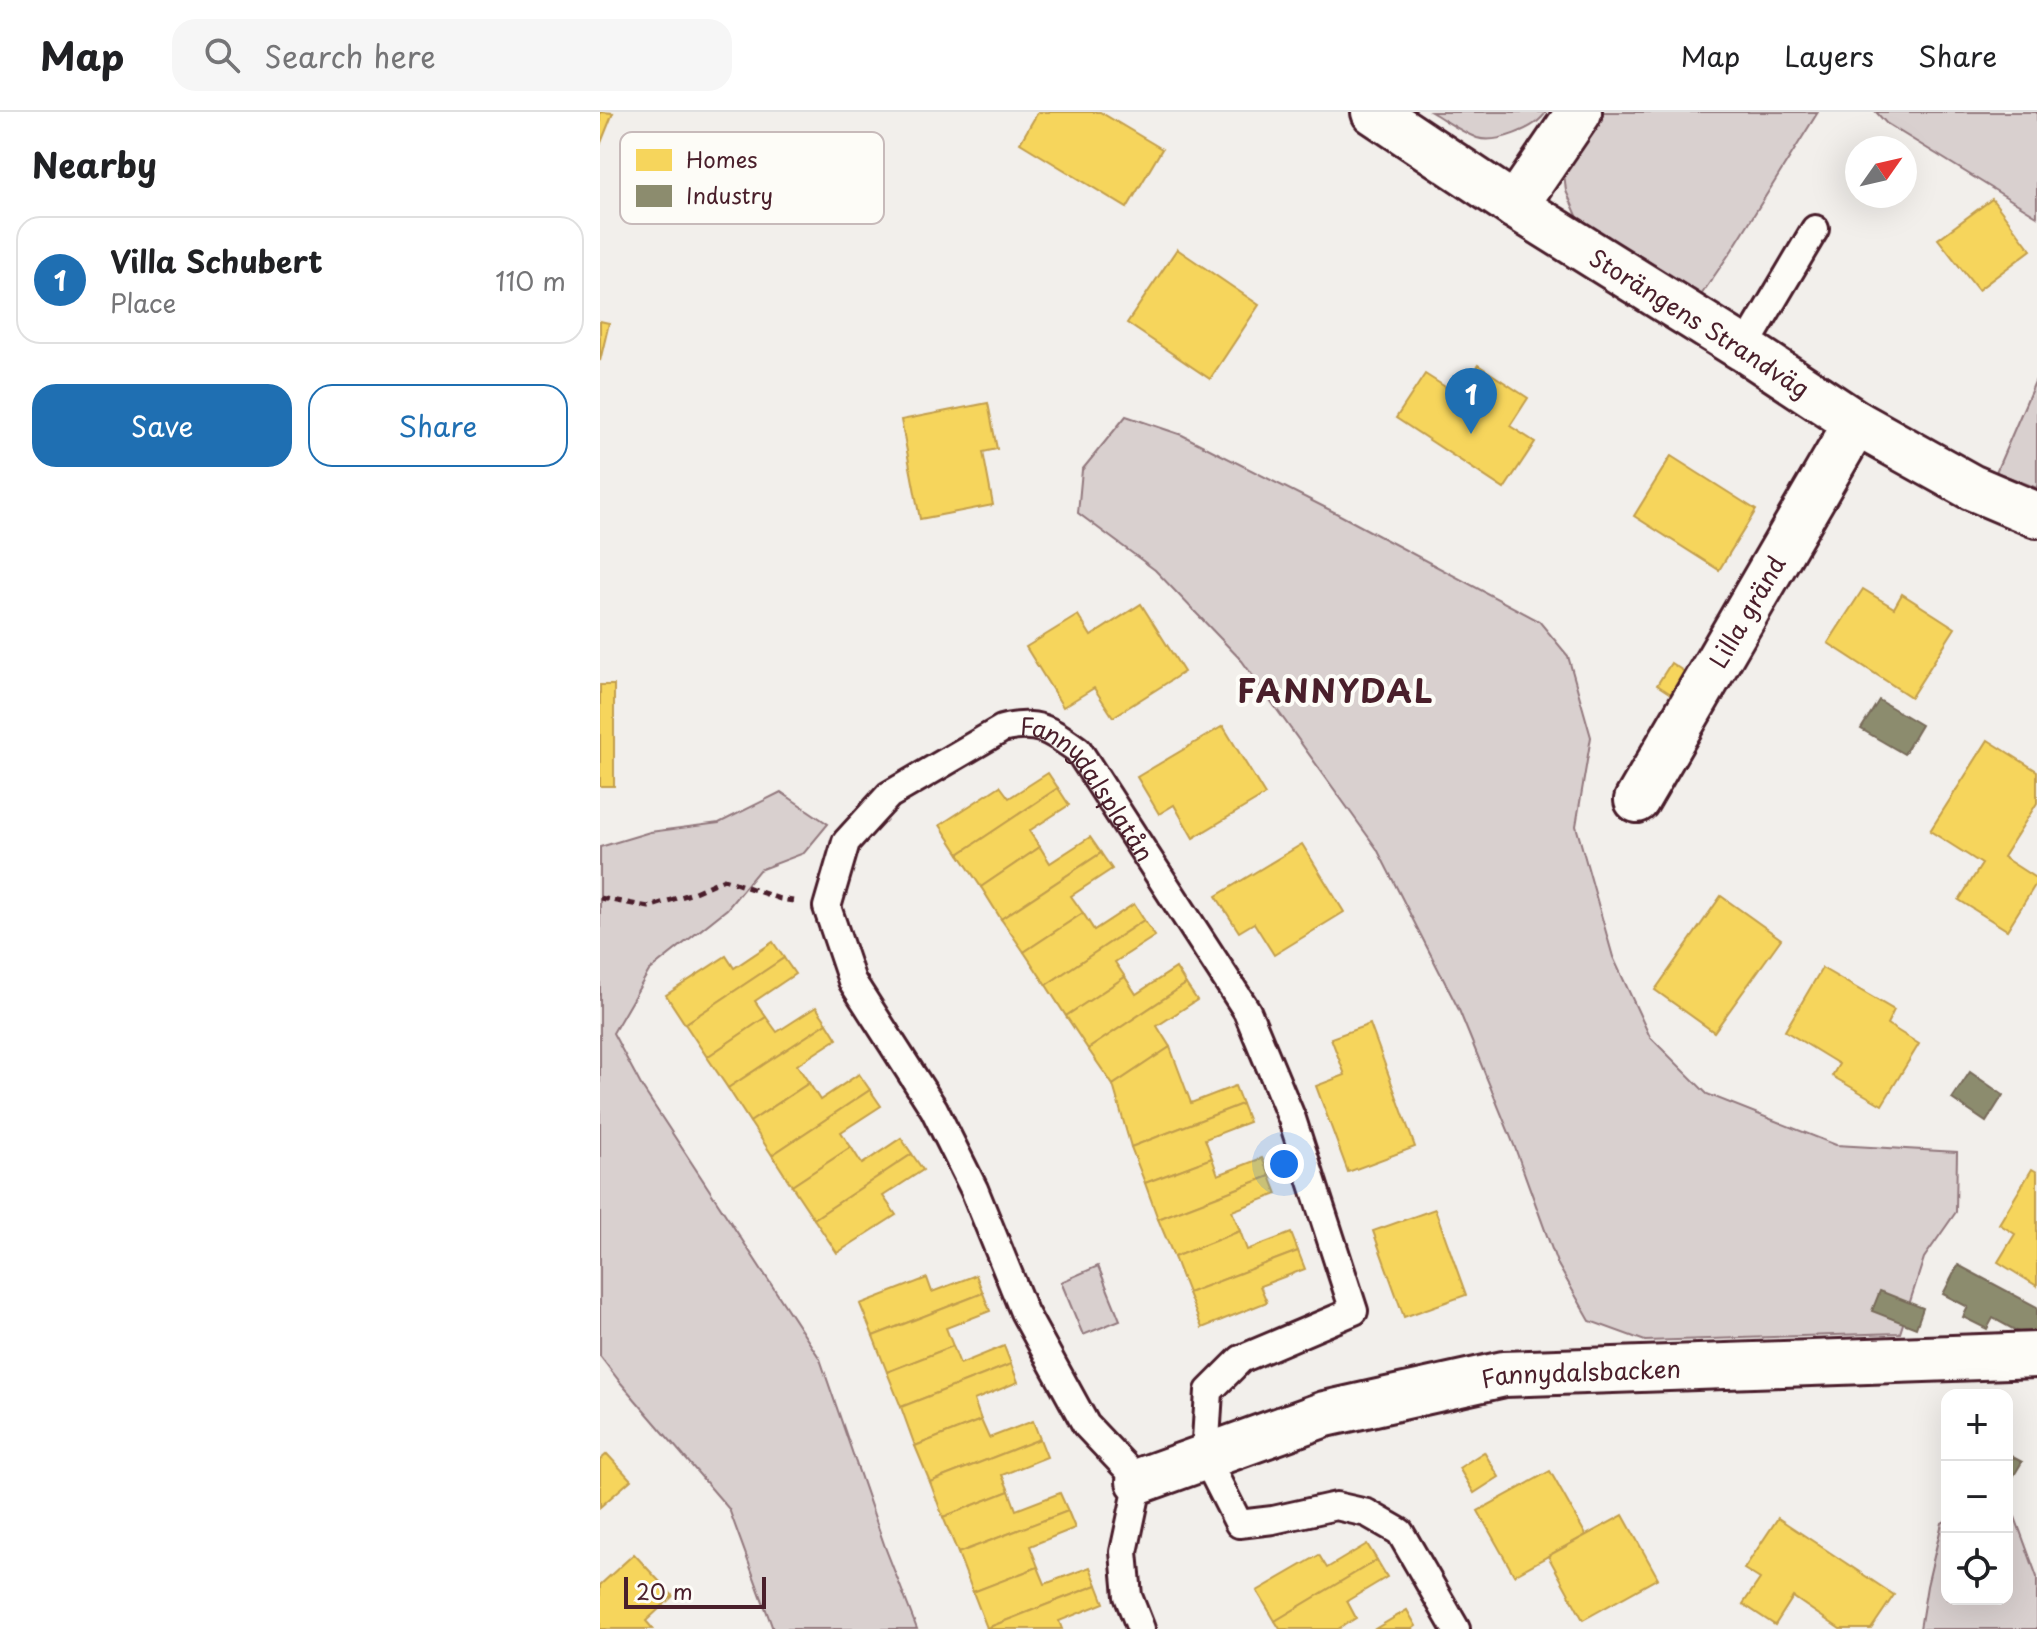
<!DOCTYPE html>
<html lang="en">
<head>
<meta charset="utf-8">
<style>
  body { margin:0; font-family:"Playpen Sans",sans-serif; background:#f6f6f6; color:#202124 }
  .controls { position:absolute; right:24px; bottom:24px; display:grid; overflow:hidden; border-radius:16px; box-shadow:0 8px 32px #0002 }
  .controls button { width:72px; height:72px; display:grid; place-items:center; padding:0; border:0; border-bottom:2px solid #e0e0e0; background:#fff; color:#202124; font:40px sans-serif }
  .compass { position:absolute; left:1245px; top:24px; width:72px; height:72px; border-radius:50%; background:#fff; box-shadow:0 8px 32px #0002; rotate:56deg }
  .scale { position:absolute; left:24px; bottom:20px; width:142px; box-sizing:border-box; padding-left:8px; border:4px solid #4a1f2b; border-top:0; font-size:22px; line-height:28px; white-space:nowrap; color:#4a1f2b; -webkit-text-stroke:6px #fdfcf7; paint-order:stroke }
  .you { position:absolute; left:684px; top:1052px; width:28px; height:28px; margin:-20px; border:6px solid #fff; border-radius:50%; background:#1a73e8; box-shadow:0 0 0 12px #1a73e833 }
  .badge { display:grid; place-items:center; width:52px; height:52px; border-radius:50%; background:#1f6fb2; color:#fff; font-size:26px; font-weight:700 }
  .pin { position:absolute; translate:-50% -66px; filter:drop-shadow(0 2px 4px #0008) }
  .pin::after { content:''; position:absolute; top:42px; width:28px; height:24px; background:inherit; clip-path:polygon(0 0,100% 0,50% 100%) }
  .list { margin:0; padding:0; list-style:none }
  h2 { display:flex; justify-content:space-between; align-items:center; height:104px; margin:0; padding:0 32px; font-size:34px }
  h2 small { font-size:26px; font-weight:400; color:#757577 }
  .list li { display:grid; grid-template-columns:52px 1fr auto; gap:24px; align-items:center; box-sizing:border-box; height:128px; margin:0 16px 16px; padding:0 16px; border:2px solid #e0e0e0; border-radius:24px }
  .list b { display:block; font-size:30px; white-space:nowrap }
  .list p { margin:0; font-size:26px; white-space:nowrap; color:#757577 }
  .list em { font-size:26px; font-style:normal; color:#757577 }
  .actions { display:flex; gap:16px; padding:24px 32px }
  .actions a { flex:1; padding:18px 0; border:2px solid #1f6fb2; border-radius:24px; text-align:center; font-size:28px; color:#1f6fb2 }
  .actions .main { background:#1f6fb2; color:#fff }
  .icon { flex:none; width:44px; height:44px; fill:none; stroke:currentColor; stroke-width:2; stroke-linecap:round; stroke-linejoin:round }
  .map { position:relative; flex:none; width:1437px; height:1517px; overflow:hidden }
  header { display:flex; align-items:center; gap:48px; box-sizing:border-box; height:112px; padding:0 40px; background:#fff; border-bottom:2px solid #e0e0e0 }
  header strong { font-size:38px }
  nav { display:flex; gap:44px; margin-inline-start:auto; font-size:28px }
  .search { width:560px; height:72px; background:#f6f6f6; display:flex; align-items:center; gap:20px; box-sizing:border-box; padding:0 28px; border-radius:24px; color:#757577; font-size:30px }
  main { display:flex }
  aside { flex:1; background:#fff }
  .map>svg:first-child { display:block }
</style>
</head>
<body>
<header>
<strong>Map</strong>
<div class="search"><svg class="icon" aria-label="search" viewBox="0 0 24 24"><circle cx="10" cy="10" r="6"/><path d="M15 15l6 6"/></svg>Search here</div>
<nav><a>Map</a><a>Layers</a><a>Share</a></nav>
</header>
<main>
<aside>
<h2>Nearby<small></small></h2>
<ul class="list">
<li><span class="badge">1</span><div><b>Villa Schubert</b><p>Place</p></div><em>110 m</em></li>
</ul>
<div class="actions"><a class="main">Save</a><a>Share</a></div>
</aside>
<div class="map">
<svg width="1437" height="1517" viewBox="0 0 1437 1517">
  <rect width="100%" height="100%" fill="#f2efeb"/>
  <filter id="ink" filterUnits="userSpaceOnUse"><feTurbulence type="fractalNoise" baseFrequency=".0125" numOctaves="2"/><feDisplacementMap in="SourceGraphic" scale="16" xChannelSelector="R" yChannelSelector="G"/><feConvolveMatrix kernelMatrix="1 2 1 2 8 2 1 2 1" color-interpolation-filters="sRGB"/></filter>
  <g filter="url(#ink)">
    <g fill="#d9d0cf" stroke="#92787d" stroke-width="2">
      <path d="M831,0H946C936,17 895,32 877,26C861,20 845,8 831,0Z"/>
      <path d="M994,0H1218L1132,138L1097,189L1000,126L978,106L966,79L963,51Z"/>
      <path d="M1276,0H1437V104L1286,11Z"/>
      <path d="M1437,265V376L1396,360Z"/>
      <path d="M526,304L582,323L736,401L939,509L968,544L991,625L976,714L1013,845L1050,925L1107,982L1236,1033L1357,1040L1356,1100L1324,1146L1300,1221L1045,1229L990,1209L957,1151L914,1033L859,898L777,737L642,549L555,458L478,401L482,358Z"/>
      <path d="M181,680L228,712L204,741L159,758L127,797L49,859L13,921L42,975L220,1247L285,1435L317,1517H173L129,1397L20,1270L0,1244V735L50,720L119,711Z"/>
      <path d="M498,1154L520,1208L483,1223L461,1170Z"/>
      <path d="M1407,1402L1415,1405L1437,1465V1517H1320L1327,1474L1342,1411L1347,1408V1487H1407Z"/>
    </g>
    <g fill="#f6d55c" stroke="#c29e4d" stroke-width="2">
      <path d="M0,0L13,1L0,33Z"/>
      <path d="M438,0H500L562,37L527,96L420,31Z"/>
      <path d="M1392,87L1431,138L1378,178L1338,127Z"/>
      <path d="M577,137L659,193L610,267L527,211Z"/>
      <path d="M0,209L9,211L0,249Z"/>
      <path d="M878,253L928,286L910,314L935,330L904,377L796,306L825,262L858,283Z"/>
      <path d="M388,291L397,337L383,340L393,393L320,407L301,308Z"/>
      <path d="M1071,344L1156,398L1119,458L1034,404Z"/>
      <path d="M1263,477L1294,496L1302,482L1355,516L1311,585L1228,531Z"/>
      <path d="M541,492L584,560L513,605L494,576L463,595L426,535L478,503L491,524Z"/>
      <path d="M1071,551L1088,562L1074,584L1057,573Z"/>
      <rect x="0" y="573" width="14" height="101"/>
      <path d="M623,614L665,683L593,726L574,693L559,702L537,665Z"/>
      <path d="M1388,628L1437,659V691L1403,745L1437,767V770L1407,818L1359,788L1382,752L1330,719Z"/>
      <path d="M448,661L458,676L359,742L340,713L400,674L409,686Z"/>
      <path d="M458,676L469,693L429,719L440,735L381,775L359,742Z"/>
      <path d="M490,725L501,741L401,807L381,775L440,735L450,751Z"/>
      <path d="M702,732L744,800L674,843L654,811L639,820L616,784Z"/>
      <path d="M501,741L512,757L471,784L483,801L424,840L401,807Z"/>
      <path d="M1121,784L1181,827L1114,920L1055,878Z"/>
      <path d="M534,792L544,808L446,873L424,840L483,801L494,818Z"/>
      <path d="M544,808L555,824L515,850L525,865L466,904L446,873Z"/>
      <path d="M173,830L184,846L85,912L66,883L126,844L134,856Z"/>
      <path d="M184,846L195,862L155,889L166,905L107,945L85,912Z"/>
      <path d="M576,856L586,872L488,937L466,904L525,865L536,882Z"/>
      <path d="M1222,856L1294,898L1287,912L1319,932L1282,993L1232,964L1239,952L1185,919Z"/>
      <path d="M586,872L597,888L557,914L570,935L513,973L488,937Z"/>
      <path d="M216,895L227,911L128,976L107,945L166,905L177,920Z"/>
      <path d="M227,911L237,927L197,953L209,971L150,1010L128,976Z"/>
      <path d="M770,912L815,1035L748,1060L716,974L745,963L731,926Z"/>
      <path d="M570,935L591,991L635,974L642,992L531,1035L513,973Z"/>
      <path d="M259,962L270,978L172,1043L150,1010L209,971L220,988Z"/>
      <path d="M270,978L281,994L241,1020L251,1035L192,1074L172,1043Z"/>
      <path d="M642,992L649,1010L605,1027L612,1046L545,1071L531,1035Z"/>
      <path d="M301,1026L312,1042L214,1107L192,1074L251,1035L262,1052Z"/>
      <path d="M312,1042L323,1058L283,1084L296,1103L237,1141L214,1107Z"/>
      <path d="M612,1046L618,1063L662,1046L670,1064L558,1107L545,1071Z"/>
      <path d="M1432,1057L1437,1060V1174L1398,1150L1415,1122L1399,1112Z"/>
      <path d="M670,1064L677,1082L632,1099L640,1119L574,1145L558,1107Z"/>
      <path d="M835,1097L866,1183L804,1205L773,1119Z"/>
      <path d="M640,1119L647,1138L691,1121L698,1139L588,1181L574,1145Z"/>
      <path d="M698,1139L705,1157L660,1174L667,1190L602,1216L588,1181Z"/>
      <path d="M376,1163L383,1181L273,1224L260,1192L327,1166L332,1180Z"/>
      <path d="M383,1181L390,1199L346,1216L353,1234L287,1260L273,1224Z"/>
      <path d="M353,1234L360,1252L404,1234L411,1252L301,1295L287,1260Z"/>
      <path d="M411,1252L418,1270L374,1288L381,1308L315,1334L301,1295Z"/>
      <path d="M381,1308L389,1326L433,1309L440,1327L330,1370L315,1334Z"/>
      <path d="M440,1327L447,1345L402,1363L409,1379L343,1405L330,1370Z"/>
      <path d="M884,1340L899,1365L874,1381L859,1356Z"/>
      <path d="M7,1342L31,1368L0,1395V1348Z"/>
      <path d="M950,1359L986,1423L914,1463L878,1399Z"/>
      <path d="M409,1379L416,1398L460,1381L468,1399L358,1441L343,1405Z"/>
      <path d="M468,1399L475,1416L430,1434L438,1455L373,1480L358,1441Z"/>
      <path d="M1023,1403L1058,1466L983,1508L948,1444Z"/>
      <path d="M1178,1406L1294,1483L1271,1517H1240L1193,1485L1175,1513L1143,1492L1160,1467L1144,1457Z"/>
      <path d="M767,1432L777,1448L675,1509L657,1479L719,1443L727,1456Z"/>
      <path d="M34,1442L73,1484L46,1509L53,1517H0V1473Z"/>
      <path d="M777,1448L787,1465L747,1489L756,1506L738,1517H680L675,1509Z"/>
      <path d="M438,1455L445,1472L490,1455L497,1473L387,1516L373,1480Z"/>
      <path d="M497,1473L504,1491L459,1509L462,1517H388L387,1516Z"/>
      <path d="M807,1498L816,1514L812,1517H775Z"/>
    </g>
    <g fill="#8c8c6e" stroke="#786b5a" stroke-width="2">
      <path d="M1279,588L1321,613L1304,642L1261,617Z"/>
      <path d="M1370,960L1403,983L1386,1010L1352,987Z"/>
      <path d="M1358,1153L1437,1195V1224L1435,1229L1393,1206L1387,1217L1363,1205L1368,1195L1343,1182Z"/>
      <path d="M1280,1179L1323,1196L1316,1216L1272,1199Z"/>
      <path d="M1407,1342L1422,1350L1407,1375Z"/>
    </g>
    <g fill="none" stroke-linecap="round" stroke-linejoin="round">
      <g stroke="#4a1f2b" stroke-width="32">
        <g id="lane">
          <path d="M1144,237L1215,117"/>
          <path id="s1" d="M541,1517L528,1484L524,1440L539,1369L486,1313L424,1200L374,1077L334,997L252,869L227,795L246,730L289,683L402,617C437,608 450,618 478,638L647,899L692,1007L754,1199L641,1247L609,1279L605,1345L639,1412L673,1408L736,1394L767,1401L800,1420L856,1517"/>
        </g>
      </g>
      <g stroke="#4a1f2b" stroke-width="50">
        <g id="street">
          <path id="s2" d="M774,0L915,94L1144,237L1256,311L1371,375L1437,403"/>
          <path d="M915,94L979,0"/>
          <path id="s3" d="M1037,688L1256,311"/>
          <path id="s4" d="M539,1369L725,1302L904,1262L1437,1243"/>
        </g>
      </g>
      <path stroke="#4a1f2b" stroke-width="5" stroke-dasharray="8 6" stroke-linecap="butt" d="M0,786L49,795L90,782L124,767L180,787L193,789"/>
      <use href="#lane" stroke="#fdfcf7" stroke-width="26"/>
      <use href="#street" stroke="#fdfcf7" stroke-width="44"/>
    </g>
  </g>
  <g text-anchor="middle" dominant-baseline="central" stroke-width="8" stroke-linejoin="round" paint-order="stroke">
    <g font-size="24" fill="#4a1f2b" stroke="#fdfcf7">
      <text stroke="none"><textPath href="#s2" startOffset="388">Storängens Strandväg</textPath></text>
      <text stroke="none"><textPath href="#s3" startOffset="218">Lilla gränd</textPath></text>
      <text stroke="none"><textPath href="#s1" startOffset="1188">Fannydalsplatån</textPath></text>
      <text stroke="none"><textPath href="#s4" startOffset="458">Fannydalsbacken</textPath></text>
    </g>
    <g font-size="32" font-weight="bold" letter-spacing="2" fill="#4a1f2b" stroke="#fdfcf7">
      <text x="736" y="578">FANNYDAL</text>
    </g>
  </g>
  <rect x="20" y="20" width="264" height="92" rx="12" fill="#fdfcf7" stroke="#c7baba" stroke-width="2"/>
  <rect x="36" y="37" width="36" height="22" fill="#f6d55c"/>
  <rect x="36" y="73" width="36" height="22" fill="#8c8c6e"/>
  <g font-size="22" fill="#4a1f2b">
    <text x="86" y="56">Homes</text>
    <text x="86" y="92">Industry</text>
  </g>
</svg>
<div class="controls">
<button>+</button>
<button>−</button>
<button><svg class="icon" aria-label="locate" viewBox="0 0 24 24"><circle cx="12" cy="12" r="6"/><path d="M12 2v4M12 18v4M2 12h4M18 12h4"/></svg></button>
</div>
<svg class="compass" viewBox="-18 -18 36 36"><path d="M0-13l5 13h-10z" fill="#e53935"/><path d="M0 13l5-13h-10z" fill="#757577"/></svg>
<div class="scale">20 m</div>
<div class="you"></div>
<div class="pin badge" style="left:871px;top:322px">1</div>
</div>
</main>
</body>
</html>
